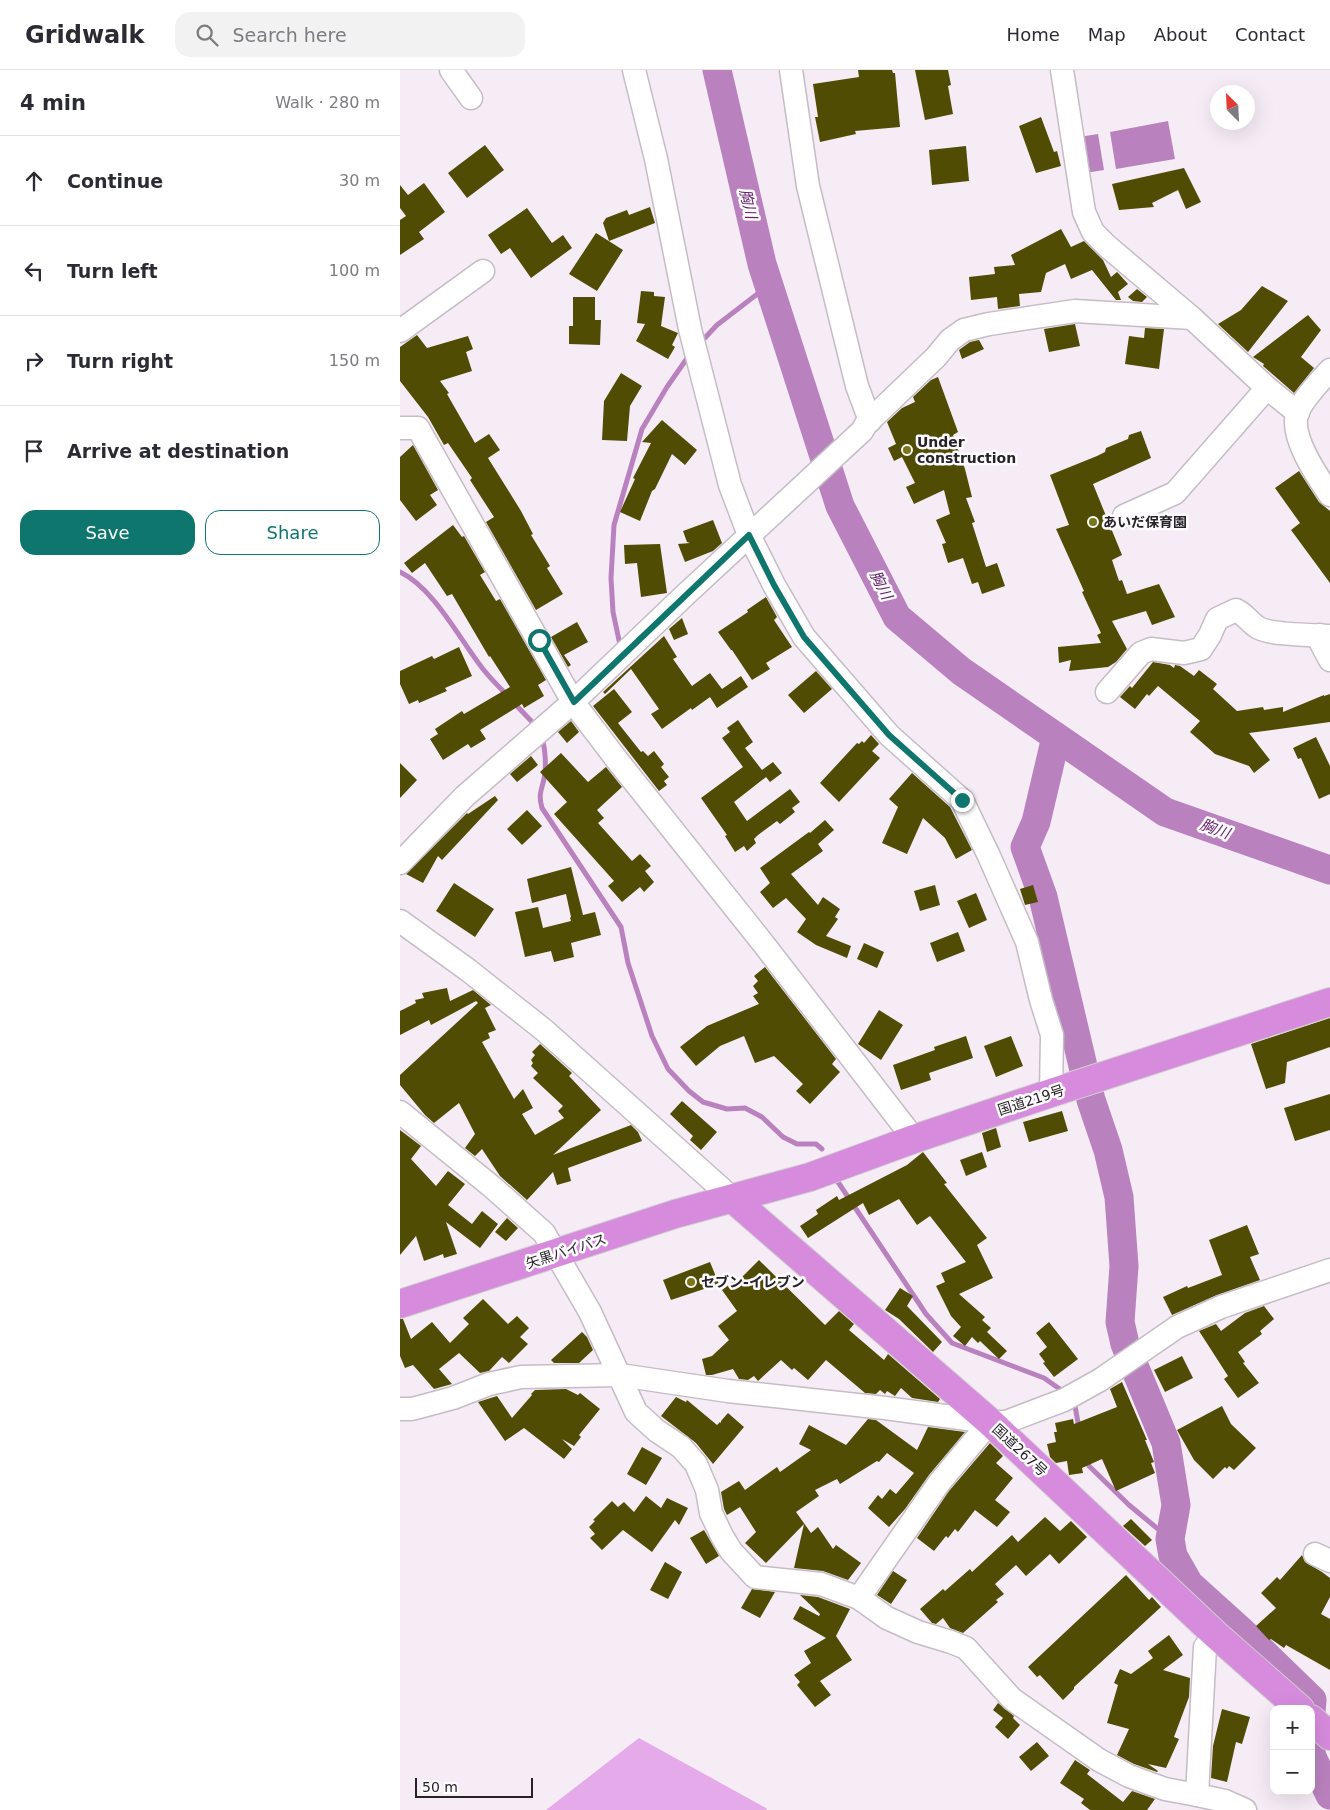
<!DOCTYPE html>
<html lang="en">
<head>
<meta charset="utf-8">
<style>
  body { margin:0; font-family:"DejaVu Sans","Noto Sans JP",sans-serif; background:#f2f2f3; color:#2b2b33 }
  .controls { position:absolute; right:15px; bottom:15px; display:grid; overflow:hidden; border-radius:10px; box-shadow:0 5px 20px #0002 }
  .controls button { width:45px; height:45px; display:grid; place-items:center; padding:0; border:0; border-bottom:1px solid #e1e1e2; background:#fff; color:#2b2b33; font:25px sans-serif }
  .compass { position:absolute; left:810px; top:15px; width:45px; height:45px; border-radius:50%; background:#fff; box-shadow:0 5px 20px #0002; rotate:336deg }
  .scale { position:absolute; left:15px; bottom:12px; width:118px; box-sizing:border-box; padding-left:5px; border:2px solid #262326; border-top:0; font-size:14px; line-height:18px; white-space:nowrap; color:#262326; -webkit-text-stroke:4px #fefcfe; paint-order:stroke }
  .stop { position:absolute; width:15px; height:15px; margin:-11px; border:4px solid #0f766e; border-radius:50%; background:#fff }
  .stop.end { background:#0f766e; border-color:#fff; box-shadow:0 1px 5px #0008 }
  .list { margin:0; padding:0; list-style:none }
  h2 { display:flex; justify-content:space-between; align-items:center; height:65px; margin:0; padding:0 20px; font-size:21px }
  h2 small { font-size:16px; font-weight:400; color:#7c7c81 }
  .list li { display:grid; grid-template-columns:32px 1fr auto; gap:15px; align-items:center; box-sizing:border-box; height:90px; padding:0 20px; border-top:1px solid #e1e1e2 }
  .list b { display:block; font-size:19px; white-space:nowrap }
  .list em { font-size:16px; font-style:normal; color:#7c7c81 }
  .actions { display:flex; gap:10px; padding:15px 20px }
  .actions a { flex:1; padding:11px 0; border:1px solid #0f766e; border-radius:15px; text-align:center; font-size:18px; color:#0f766e }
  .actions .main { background:#0f766e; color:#fff }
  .icon { flex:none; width:28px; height:28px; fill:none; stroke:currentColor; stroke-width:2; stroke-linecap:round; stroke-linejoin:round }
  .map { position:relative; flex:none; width:930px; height:1740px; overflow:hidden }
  header { display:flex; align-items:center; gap:30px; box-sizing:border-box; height:70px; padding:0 25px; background:#fff; border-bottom:1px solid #e1e1e2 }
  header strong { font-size:24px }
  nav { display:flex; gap:28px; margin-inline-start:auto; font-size:18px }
  .search { width:350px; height:45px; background:#f2f2f3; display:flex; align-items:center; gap:12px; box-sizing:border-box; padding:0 18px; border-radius:15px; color:#7c7c81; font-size:19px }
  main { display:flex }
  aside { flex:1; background:#fff }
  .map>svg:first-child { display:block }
</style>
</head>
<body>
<header>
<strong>Gridwalk</strong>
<div class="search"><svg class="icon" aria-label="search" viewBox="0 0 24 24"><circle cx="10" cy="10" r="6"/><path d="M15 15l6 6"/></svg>Search here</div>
<nav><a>Home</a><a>Map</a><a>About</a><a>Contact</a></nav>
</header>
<main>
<aside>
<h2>4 min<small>Walk · 280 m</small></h2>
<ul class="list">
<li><svg class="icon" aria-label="ahead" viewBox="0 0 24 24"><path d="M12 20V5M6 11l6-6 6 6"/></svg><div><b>Continue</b></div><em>30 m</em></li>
<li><svg class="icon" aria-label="left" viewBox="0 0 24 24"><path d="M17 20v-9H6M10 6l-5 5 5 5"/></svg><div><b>Turn left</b></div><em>100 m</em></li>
<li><svg class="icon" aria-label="right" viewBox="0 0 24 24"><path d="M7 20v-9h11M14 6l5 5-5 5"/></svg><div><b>Turn right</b></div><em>150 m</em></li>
<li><svg class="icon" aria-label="arrive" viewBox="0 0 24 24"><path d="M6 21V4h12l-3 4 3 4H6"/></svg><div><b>Arrive at destination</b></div></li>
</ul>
<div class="actions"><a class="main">Save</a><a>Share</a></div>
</aside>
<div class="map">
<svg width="930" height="1740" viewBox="0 0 930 1740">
  <rect width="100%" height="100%" fill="#f6ecf6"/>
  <path fill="#e4aae9" d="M239,1668L366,1738L367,1740H146Z"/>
  <g fill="#b982be">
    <path d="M768,51L775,89L716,99L710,62Z"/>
    <path d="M698,64L704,100L685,103L679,67Z"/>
  </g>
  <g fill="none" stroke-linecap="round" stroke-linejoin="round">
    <g stroke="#b982be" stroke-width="5">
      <path d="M301,272L317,255L369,215"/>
      <path d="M0,502C34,518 60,570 83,599C90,608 99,617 107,625"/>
      <path d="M217,578L220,575L213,542L211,508L214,455L242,359L267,317L290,284"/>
      <path d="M114,633L136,656"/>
      <path d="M141,666C145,675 146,692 145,702C144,718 137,720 142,738L221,857L228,893L252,966L268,999L289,1021L303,1032L327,1039L345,1038L362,1047L383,1067L397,1074H416L422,1079"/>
      <path d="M438,1112L526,1244L552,1273L644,1308L664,1322"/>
      <path d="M673,1333L675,1336L679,1358"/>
      <path d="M687,1391L689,1396L729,1435L770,1469"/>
    </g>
    <g stroke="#b982be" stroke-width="29">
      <path d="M317,0L362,194L440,436L497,547L561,601L765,742L930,800"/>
      <path d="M656,667L636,752L625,777L643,827L691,1030L708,1080L719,1127L724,1196L720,1252L725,1274L766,1373L776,1435L770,1469L773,1486L789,1514L840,1560L912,1630L911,1643"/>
      <path d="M911,1682L912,1687L930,1725"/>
    </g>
  </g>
  <g fill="#504c04">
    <path d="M458,0H492L493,3H495L500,57L455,61L456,64L420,72L415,47H418L413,14L459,7Z"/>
    <path d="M515,0H548L551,15L548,16L553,44L525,50Z"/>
    <path d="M641,47L654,82L657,81L661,96L636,103L619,56Z"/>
    <path d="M85,75L104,100L67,128L48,103Z"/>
    <path d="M566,76L569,111L532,115L529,80Z"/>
    <path d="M784,98L801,132L786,139L778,120L752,133L754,137L719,140L712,114Z"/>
    <path d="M24,113L45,142L19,162L24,169L0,185V150L6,146L0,138V115L8,125Z"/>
    <path d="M250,137L255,153L209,171L203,153L206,148L227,140L229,145Z"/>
    <path d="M127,138L152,173L163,165L172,178L131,208L110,178L101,184L88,165Z"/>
    <path d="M661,159L671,177L684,171L703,190L711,207L717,202L719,204L728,214L718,222L721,230H716L692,200L671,209L665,194L646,203L641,222L619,224L620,236L598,239L597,227L571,230L569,207L595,204L594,197L615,195L611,185Z"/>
    <path d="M196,163L223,180L197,221L169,204Z"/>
    <path d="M862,216L888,231L848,282L818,254L841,240Z"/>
    <path d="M737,219L747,227L742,232L733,231L728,227Z"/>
    <path d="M241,221L254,222V226L265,227L261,256L278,263L272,275L275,277L268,289L236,271L245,254L237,253Z"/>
    <path d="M173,227H195V250H201L200,275L169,274V256H173Z"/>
    <path d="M908,245L921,260L901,287L914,298L894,323L863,296L864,294L853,287Z"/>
    <path d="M675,254L680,276L649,282L644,259Z"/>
    <path d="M745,258L764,259L759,299L725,294L729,266L744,268Z"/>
    <path d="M17,265L27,278L68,266L73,279L66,282L72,301L40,311L49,323L47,324L75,373L89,364L100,380L88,388L121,441L133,464L131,465L150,496L147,498L163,524L136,540L86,452L94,447L70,410L72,408L48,373L44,375L28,347L0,311V277Z"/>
    <path d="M579,270L584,279L562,289L559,280L570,272Z"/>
    <path d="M221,303L242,316L230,336L227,371L202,370L204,331Z"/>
    <path d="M538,307L558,362L553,365L565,399L572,427L566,428L575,452L572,453L586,497L597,493L605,516L582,524L578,512L572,514L563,488L548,493L542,474L546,473L536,450L550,444L544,420L514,434L506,417L515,413L502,387L494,391L488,378L496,374L487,352L502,338L515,332L513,327L531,310Z"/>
    <path d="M262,350L297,380L285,395L272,384L255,419L252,421L240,451L220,442L235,409L233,408L251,373L242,372Z"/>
    <path d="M741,361L751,388L693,414L722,485L712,490L719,511L722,510L727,524L759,514L775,547L752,555L746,541L712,551L727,579L716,592L708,597L669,601L671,590L659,593L658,577L701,573L697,565L701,563L682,522L684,521L656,459L669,455L650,405L697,386L705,382L706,378L728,369L729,365Z"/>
    <path d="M13,375L38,420L30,425L37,435L16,451L0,430V387Z"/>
    <path d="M899,401L919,432L930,441V513L891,460L900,453L875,418Z"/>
    <path d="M313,450L322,473L313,481L285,492L278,474L290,473L287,472L283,461Z"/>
    <path d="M53,455L62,467L64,466L85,502L80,505L96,531L100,529L146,610L138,615L144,626L124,638L122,634L80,660L86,669L71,678L68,674L43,690L30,669L38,664L35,659L62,641L64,644L110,617L90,586L89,587L52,524L47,526L25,493L12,503L4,493Z"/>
    <path d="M260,474L267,523L241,527L237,493L225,494L224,475Z"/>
    <path d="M366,527L377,547L374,550L392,577L366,593L370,599L352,610L332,580H331L318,562L348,542L347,540Z"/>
    <path d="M282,548L288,564L274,570L269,559Z"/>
    <path d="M177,552L188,572L164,585L171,595L168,597L151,567Z"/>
    <path d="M264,566L277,587L273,589L292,616L310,603L322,619L341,606L348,617L317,638L310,627L292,640L291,638L262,659L251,644L259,639L231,599L205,624L203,622Z"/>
    <path d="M59,577L72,606L45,618L47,621L19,633L18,630L9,634L0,614V601L32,586L34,589Z"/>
    <path d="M753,592L770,595L774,598L775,595L780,596L794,606L799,600L817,614L813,619L837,641L863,637L864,640L883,637V642L924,625V626L930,624V652L849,663L870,690L854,703L849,696L815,684L790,662L800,651L758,616L749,626L747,624L735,639L720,627L730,616L732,618Z"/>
    <path d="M416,601L432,619L404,643L388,625Z"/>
    <path d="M214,619L232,642L218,653L241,682L243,681L248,686L254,681L264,694L261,697L269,707L264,711L267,715L259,721L193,636Z"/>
    <path d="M338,650L353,672L345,678L362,700L373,692L382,703L370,712L366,707L334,732L347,751L390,719L400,732L392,738L395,742L380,754L377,751L358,765L354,769L356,773L347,781L344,776L335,782L325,766L327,765L301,728L343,697L322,668L330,662L327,658Z"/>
    <path d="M171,651L179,662L167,673L158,662Z"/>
    <path d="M471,665L479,674L472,681L480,688L439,732L420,713L457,673L459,674L462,671L464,673Z"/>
    <path d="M916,667L930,696V724L919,729L901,688L898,689L893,678Z"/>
    <path d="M161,683L188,712L206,697L222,717L197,740L204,748L198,753L232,791L240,784L251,796L245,801L254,812L244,822L240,817L222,832L208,816L214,811L154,744L167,732L140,702Z"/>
    <path d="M131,686L138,695L117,712L110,704Z"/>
    <path d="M0,693L17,710L0,728Z"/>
    <path d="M512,703L550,737L572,780L556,789L545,768L523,748L507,784L482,773L498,737L489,729Z"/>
    <path d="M95,726L98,730L42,790L38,786L23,813L6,804L67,743L68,744Z"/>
    <path d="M127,740L142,756L122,775L107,759Z"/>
    <path d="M425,750L434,760L418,774L423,781L391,804L418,835L423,827L440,839L435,847L438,849L426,866L451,876L447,888L416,875L397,862L406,849L386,828L373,838L360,822L370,813L360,798L409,762L410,763Z"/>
    <path d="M171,797L183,845L195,842L201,865L171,873L174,887L154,892L151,881L125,887L115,842L138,837L143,858L171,851L170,848L171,847L166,824L132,833L127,809Z"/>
    <path d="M54,813L94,839L75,867L36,841Z"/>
    <path d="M535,815L540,835L520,841L514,821Z"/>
    <path d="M633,815L638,832L625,835L620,819Z"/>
    <path d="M576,823L587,850L569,858L557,831Z"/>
    <path d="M558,862L565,881L537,892L530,873Z"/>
    <path d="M464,873L484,882L477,898L457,889Z"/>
    <path d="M365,897L436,989L432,994L440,1002L410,1034L396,1021L403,1014L374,986L355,993L344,966L320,976L296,996L280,977L307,956L359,934L353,926L358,923L353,916L358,911L354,906Z"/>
    <path d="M47,918L50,931L73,920L91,935L85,938L96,960L88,963L90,968L82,972L114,1029L123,1019L133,1038L122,1044L135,1065L164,1048L158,1041L163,1036L133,1008L138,1003L131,996L133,993L131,990L135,985L132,982L140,974L172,1003L169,1006L201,1040L153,1085L231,1055L238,1062L242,1071L168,1098L171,1111L157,1115L153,1102L127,1130L100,1106L82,1079L75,1086L65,1078L75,1064L59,1033L34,1053L25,1045L0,1015V1005L78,933L76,931L31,955L29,950L0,965V941L16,933L15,930L24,928L22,923Z"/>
    <path d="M479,940L503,955L481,990L458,974Z"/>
    <path d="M930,948V977L887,992L885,1013L866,1019L851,974Z"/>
    <path d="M566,966L573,988L529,1003L531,1010L501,1020L493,995L535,980L534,977Z"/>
    <path d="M611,966L623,996L596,1007L584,976Z"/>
    <path d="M930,1024V1060L895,1071L884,1038Z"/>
    <path d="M282,1031L317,1062L301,1080L290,1070L293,1066L270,1044Z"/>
    <path d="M662,1041L668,1061L629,1072L623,1052Z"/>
    <path d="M596,1058L601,1077L587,1082L582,1063Z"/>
    <path d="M0,1060L21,1076L11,1089L36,1116L48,1101L65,1114L48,1135L72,1154L82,1141L98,1154L80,1178L46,1152L57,1184L44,1188L43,1184L24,1191L16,1166L0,1185Z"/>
    <path d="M523,1082L547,1113L544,1114L587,1168L577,1175L593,1208L559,1224L585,1247L582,1250L591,1258L587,1262L607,1281L599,1289L580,1271L578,1273L572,1267L565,1276L553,1266L561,1257L551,1246L536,1216L545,1212L541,1203L566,1192L530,1146L517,1155L499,1129L469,1145L463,1133L408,1168L400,1156L418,1144L416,1140L437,1126L439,1130L507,1095Z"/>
    <path d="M582,1082L587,1097L566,1106L560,1090Z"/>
    <path d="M107,1148L118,1158L106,1171L95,1162Z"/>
    <path d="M847,1155L859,1184L850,1187L860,1210L817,1225L772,1245L763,1227L787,1216L788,1218L822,1205L809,1170Z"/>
    <path d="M359,1190L425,1255L439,1241L454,1254L449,1260L484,1290L488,1284L540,1329L538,1332L512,1328L501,1318L495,1326L487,1321L485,1324L480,1320L476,1324L465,1323L426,1290L408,1310L394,1298L392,1300L381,1290L358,1311L354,1306L348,1310L339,1309L333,1299L312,1305H306L302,1289L312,1286L329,1270L318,1256L337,1241L322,1220L334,1211L336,1213Z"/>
    <path d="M310,1192L319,1214L271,1230L263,1210Z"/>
    <path d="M500,1218L513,1226L507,1236L542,1272L533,1282L499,1249L485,1240Z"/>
    <path d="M83,1229L108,1254L117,1246L129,1258L120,1267L128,1274L109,1293L102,1287L89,1301L80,1303L59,1283L39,1299L52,1314L34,1319L13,1295L5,1298L0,1286V1249H3L11,1269L32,1252L50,1273L69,1254L63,1248Z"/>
    <path d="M864,1236L874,1249L860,1261L862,1264L838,1282L845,1292L843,1293L859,1313L838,1328L824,1309L828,1306L799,1261L816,1254L821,1261L845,1243Z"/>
    <path d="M649,1252L678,1289L654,1307L643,1293L645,1292L639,1284L647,1277L636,1263Z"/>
    <path d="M182,1262L187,1267L193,1280L179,1293H154L151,1290Z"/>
    <path d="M782,1286L793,1308L765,1322L754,1300Z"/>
    <path d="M722,1312L747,1370H745L754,1392L751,1393L755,1403L716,1421L702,1389L682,1398L683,1403L669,1405L667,1391L656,1393L650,1387L647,1374L656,1372L654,1362H657L655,1353L673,1349L674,1354L717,1337L710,1319Z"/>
    <path d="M166,1319L178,1325L180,1323L200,1339L179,1365L181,1367L174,1376L162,1369L172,1379L164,1389L124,1358L105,1371L78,1332L97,1326L112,1348L132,1325L131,1324L135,1320Z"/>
    <path d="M276,1327L286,1332L287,1330L317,1355L320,1352L321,1353V1351L328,1343L344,1357L313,1394L296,1373L261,1346Z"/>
    <path d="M822,1336L831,1354L856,1378L834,1400L829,1396L827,1399L825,1397L813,1409L794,1390L777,1360Z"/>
    <path d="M468,1349L476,1350L517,1380L528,1357L565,1362L529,1405L505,1439L489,1457L468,1438L478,1425L482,1429L490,1419L496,1424L514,1403L487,1383L479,1392L477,1391L440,1414L437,1409L415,1420L419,1426L396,1442L411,1463L418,1457L433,1479L436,1475L461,1493L448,1510L423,1501L394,1498L404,1454L366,1493L345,1473L356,1462L340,1437L327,1445L324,1439L321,1422L339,1411L345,1420L377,1397L380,1402L411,1380L399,1374L409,1355L446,1375Z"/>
    <path d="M590,1373L603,1386L596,1393L613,1408L595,1430L610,1442L597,1457L575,1440L558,1462L555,1459L548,1468L546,1466L534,1481L517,1468L549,1421Z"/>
    <path d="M242,1377L262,1388L246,1415L227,1404Z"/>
    <path d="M246,1426L261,1438L267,1428L288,1438L279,1455L275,1450L252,1482L223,1460L202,1480L190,1468L195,1464L189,1457L195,1451L193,1450L212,1431L218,1437L224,1432L234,1442Z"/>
    <path d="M645,1447L660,1461L671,1451L687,1467L659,1494L650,1484L626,1506L616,1495L595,1514L604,1524L596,1530L598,1532L563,1563L550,1558L543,1548L536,1554L532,1553L520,1539L543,1519L545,1521L570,1499L572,1502L612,1465L618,1472Z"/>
    <path d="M731,1449L752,1470L745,1476L723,1456Z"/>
    <path d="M304,1460L319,1486L306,1494L290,1468Z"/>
    <path d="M902,1485L905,1492L922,1502L930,1508V1527L921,1544L930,1549V1600L886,1575L884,1578L871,1569L869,1570L856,1556L876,1538L861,1523L877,1507L880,1510Z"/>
    <path d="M265,1492L282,1502L268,1529L250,1520Z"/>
    <path d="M493,1501L507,1510L491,1534L477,1525Z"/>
    <path d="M726,1505L749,1530L752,1527L761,1537L674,1617V1619L663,1630L640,1605L637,1607L628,1597Z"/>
    <path d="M352,1519L375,1522L360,1548L341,1538Z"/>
    <path d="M400,1525L418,1527L450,1539L436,1566L452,1590L420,1611L431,1625L415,1637L397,1615L400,1612L394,1605L411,1593L404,1581L426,1568L393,1549L400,1536L419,1546L420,1544Z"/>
    <path d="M769,1565L783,1585L763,1600L790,1608L789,1627L774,1667L779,1669L766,1698L748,1694L758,1701L757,1702L734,1694L717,1685L729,1659L707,1653L718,1615L714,1613L720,1599L731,1604L753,1588L748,1581Z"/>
    <path d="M598,1633L614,1646L613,1648L620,1655L608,1669L595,1657L603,1648L593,1640Z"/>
    <path d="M822,1639L850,1647L842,1674L836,1672L827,1712L811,1708L813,1676Z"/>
    <path d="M637,1672L649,1686L631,1701L619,1687Z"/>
    <path d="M675,1690L690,1700L687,1704L723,1732L732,1721L755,1729L747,1740H690L681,1733L684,1729L660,1713Z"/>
  </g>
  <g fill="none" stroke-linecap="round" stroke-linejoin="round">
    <g stroke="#c5bcc6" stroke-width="25">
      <g id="minor">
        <path d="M51,0L71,28"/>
        <path d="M234,0L256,89L290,259L330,415L349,465L374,515L404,567L489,665L562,730L589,786L627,872L641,930L652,965L651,1023"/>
        <path d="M391,0L408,116L457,316L470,351"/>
        <path d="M662,0L684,142L693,162L707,176L792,248L867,318L898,343"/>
        <path d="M0,261L83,201"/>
        <path d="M930,300C921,310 901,331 897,344C890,367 917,406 930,425"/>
        <path d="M0,358H18L173,632L217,690L366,877L514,1069"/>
        <path d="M724,446L775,423L867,318"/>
        <path d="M920,565L921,573L930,590"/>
        <path d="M707,622L741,583L751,579L784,583L801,579L810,565L817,549L836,540C845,544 849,552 857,557C868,565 914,565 930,566"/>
        <path d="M0,793L65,726L173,632L284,526L462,361L466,354L536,287L550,270L564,260L589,254L675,241L792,248"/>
        <path d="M0,851L68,900L144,960L333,1129"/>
        <path d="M0,1042L91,1116L144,1163L190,1242L236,1342L257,1361L281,1377L296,1394L307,1420L311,1443L322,1466L331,1481L355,1507L421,1514L459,1528L487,1548L518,1562L551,1572L566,1578L612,1629L699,1690L729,1706L765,1719L797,1725"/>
        <path d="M0,1339H12L53,1328L89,1314L121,1307L220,1305L328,1321L485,1338L590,1352H606L664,1330L700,1310L777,1257L821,1237L930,1200"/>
        <path d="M915,1484L930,1491"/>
        <path d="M459,1528L539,1413L590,1352"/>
        <path d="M815,1564L805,1577L797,1725L825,1731L845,1740"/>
      </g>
    </g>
    <g stroke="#cfcfcf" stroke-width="30">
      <g id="highway">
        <path d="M333,1129L590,1352L815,1564L900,1639"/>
        <path d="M0,1234L275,1144L410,1107L514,1069L651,1023L930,932"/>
        <path d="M911,1649L930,1666"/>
      </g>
    </g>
    <use href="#minor" stroke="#fff" stroke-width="22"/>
    <use href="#highway" stroke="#d68bdd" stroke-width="28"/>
  </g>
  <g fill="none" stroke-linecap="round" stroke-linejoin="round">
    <path stroke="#0f766e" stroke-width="6" d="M139,570L174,632L349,465L374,515L404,567L489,665L562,730"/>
  </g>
  <g fill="#7a7518" stroke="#fefcfe" stroke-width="2">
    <circle cx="507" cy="380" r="5"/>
    <circle cx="693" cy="452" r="5"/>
    <circle cx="291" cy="1212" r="5"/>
  </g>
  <g text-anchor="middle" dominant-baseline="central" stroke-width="5" stroke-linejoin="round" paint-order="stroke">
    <g font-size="14" font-weight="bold" fill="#262326" stroke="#fefcfe" text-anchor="start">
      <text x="517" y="372">Under<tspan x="517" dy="16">construction</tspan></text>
      <text x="703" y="452">あいだ保育園</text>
      <text x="301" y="1212">セブン-イレブン</text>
    </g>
    <g font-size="14" fill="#262326" stroke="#fefcfe">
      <text transform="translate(631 1030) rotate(-18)">国道219号</text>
      <text transform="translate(166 1181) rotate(-18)">矢黒バイパス</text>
      <text transform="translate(620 1380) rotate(43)">国道267号</text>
    </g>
    <g font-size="15" font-style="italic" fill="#64216b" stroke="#fefcfe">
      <text transform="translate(348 134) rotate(77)">胸川</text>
      <text transform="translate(481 515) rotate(63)">胸川</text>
      <text transform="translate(815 759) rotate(20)">胸川</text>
    </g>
  </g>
</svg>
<div class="controls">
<button>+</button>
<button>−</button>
</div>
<svg class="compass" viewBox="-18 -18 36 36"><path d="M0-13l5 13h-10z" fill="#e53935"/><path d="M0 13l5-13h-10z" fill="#7c7c81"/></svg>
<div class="scale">50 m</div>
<div class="stop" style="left:139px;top:570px"></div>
<div class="stop end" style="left:562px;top:730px"></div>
</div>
</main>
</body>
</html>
